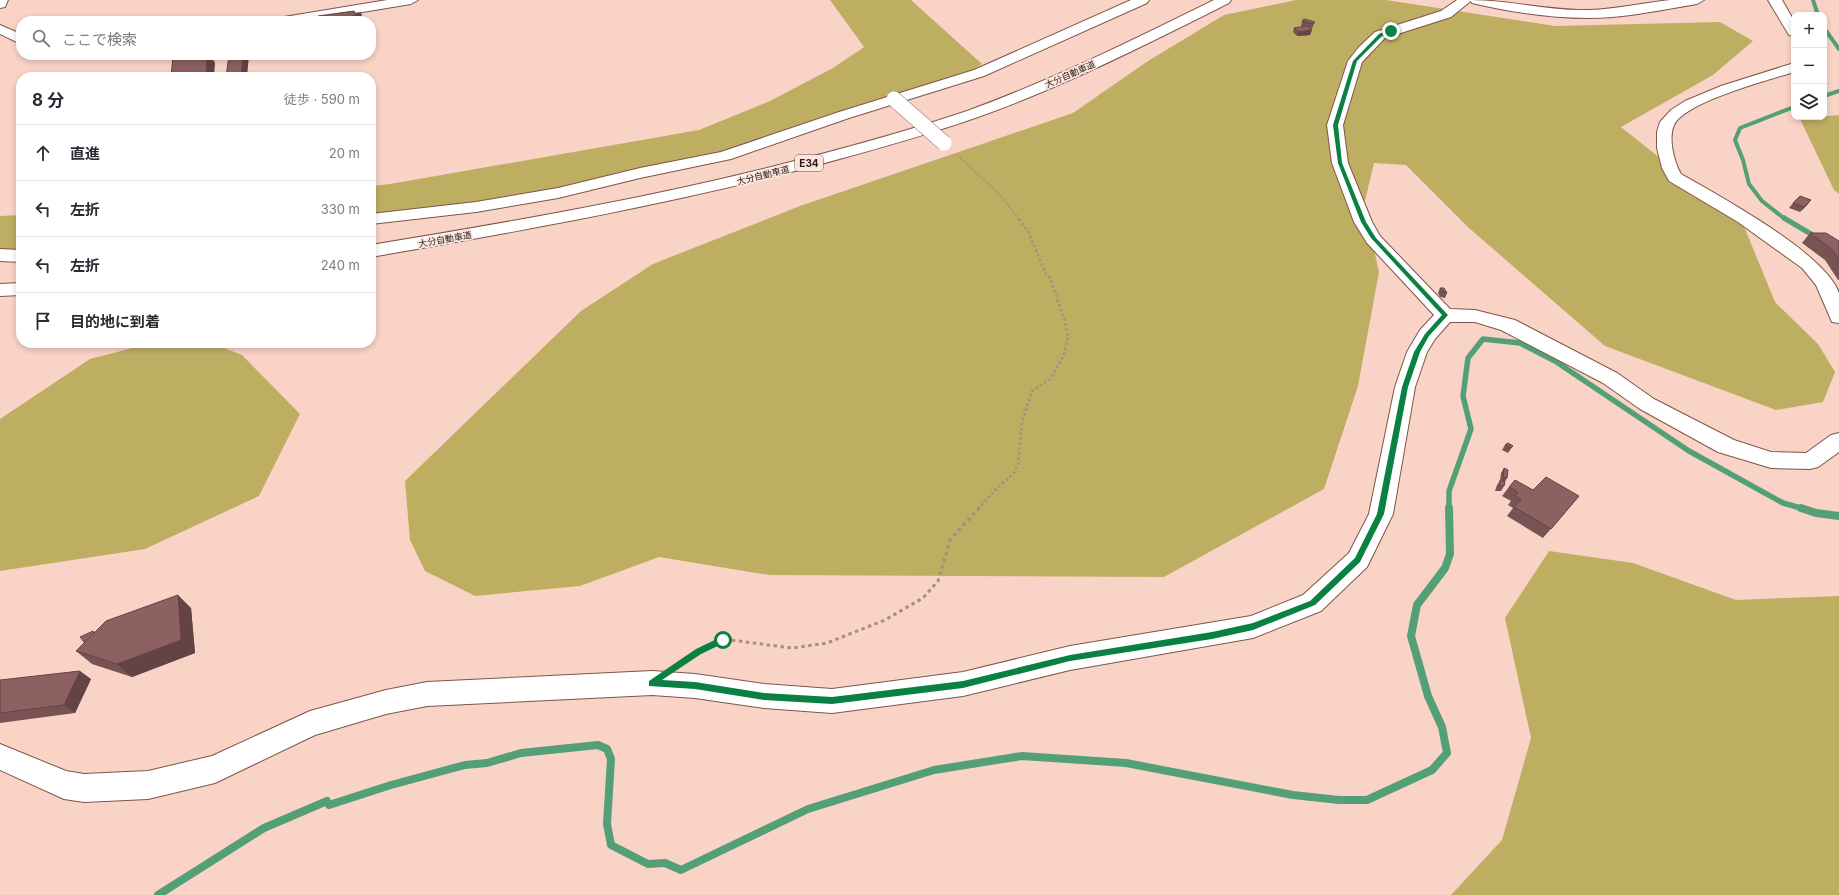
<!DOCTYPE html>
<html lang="ja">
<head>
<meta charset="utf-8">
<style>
  body { margin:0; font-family:Inter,"Noto Sans JP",sans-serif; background:#f7f7f7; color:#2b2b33 }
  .controls { position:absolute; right:12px; top:12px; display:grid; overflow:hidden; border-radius:8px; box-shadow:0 2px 6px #0003 }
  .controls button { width:36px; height:36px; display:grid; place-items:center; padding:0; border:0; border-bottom:1px solid #e1e1e2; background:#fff; color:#2b2b33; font:20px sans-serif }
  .stop { position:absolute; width:12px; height:12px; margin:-9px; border:3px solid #0b8043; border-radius:50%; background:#fff }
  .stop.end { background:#0b8043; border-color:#fff; box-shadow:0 1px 4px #0008 }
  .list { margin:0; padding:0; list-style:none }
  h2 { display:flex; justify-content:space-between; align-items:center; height:52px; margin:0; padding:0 16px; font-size:17px }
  h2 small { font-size:13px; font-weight:400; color:#7c7c81 }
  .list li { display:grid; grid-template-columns:26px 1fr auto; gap:12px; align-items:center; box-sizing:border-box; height:56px; padding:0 16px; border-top:1px solid #e1e1e2 }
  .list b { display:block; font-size:15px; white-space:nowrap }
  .list em { font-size:13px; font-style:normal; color:#7c7c81 }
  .icon { flex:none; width:22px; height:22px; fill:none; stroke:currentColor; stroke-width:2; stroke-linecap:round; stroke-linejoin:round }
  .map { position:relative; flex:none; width:1839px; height:895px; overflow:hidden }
  .search { position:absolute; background:#fff; box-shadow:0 2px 6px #0003; left:16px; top:16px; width:360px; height:44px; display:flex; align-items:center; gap:10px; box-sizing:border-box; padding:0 14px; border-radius:16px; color:#7c7c81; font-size:15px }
  .panel { position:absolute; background:#fff; box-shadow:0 2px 6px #0003; left:16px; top:72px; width:360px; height:276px; border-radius:16px }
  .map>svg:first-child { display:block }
</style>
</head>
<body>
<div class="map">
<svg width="1839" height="895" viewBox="0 0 1839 895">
  <rect width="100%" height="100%" fill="#fad3c7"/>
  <g fill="#beae62">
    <path d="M830,0H911L982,64L974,69L862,106L756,145L586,183L481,202L371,214V186L390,184L699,130L770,101L833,68L864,47Z"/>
    <path d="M1296,0H1386L1555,26L1720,22L1753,41L1713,75L1621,127L1743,224L1775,302L1818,344L1835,372L1823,402L1776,410L1605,346L1469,228L1406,165L1374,163L1364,205L1379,272L1358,386L1324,489L1164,577L769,575L659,557L580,586L475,596L425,571L410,540L405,481L581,311L653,264L800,206L1073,113L1148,61L1224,15Z"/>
    <path d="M1839,115V194L1834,190L1800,119Z"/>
    <path d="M21,215V250L0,249V216Z"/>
    <path d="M152,343H211L242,355L300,414L259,496L145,549L0,571V419L90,359Z"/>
    <path d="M1549,551L1633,563L1736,600L1839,596V895H1451L1502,840L1531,738L1505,618Z"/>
  </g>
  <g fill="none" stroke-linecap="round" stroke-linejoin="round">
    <g stroke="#54a076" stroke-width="4">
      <path d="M1813,0L1818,15"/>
      <path d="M1824,28L1839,49"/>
      <path d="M1824,96L1839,91"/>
      <path d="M1785,219L1762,201L1749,184L1743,160L1735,140L1740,128L1794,107"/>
    </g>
    <g stroke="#54a076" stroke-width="5.5">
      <path d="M1784,218L1816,237"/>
      <path d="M1449,509V491L1471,429L1463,396L1468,358L1483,339L1520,343L1555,361L1689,451L1783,503L1804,509"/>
    </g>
    <g stroke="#54a076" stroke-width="8">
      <path d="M1801,508L1816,513L1839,516"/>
      <path d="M158,895L264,828L327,801L329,805L391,785L465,765L487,763L521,753L598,745L607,749L611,759L607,824L611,845L648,864L665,863L681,870L808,809L934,770L1022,756L1126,763L1293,795L1339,800H1367L1432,770L1447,753L1442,727L1428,696L1411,636L1417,605L1445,568L1450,554L1449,508"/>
    </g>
    <g stroke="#7e5549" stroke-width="2">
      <g id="minor">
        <path d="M1131,0H1149L1147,3L984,76L849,118L731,159L640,178L558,198L476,212L371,224V214L476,202L558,188L640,168L721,152L839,112L974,70Z"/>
        <path d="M1457,0H1472L1451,17L1385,38L1362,62L1343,125L1348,163L1372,222L1380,236L1450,309L1475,310L1515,320L1617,373L1654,399L1734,440L1771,452L1806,453L1831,435L1839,433V452L1818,467L1810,469L1771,468L1718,452L1640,409L1603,383L1501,330L1475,322H1450L1435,339L1427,352L1415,387L1393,514L1367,567L1321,611L1253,638L1070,670L963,696L832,713L764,708L695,698L652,695L427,706L386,714L315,735L215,783L148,799L84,802L64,799L0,770V744L66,771L84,774L148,771L212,756L310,711L386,690L427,682L652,671L695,674L764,684L832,689L963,672L1070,646L1251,616L1303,595L1349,553L1369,514L1395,387L1407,352L1420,330L1434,315L1367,243L1354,222L1332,163L1327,125L1348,61L1359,47L1375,32L1441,11Z"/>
        <path d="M1768,0H1782L1794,21V36L1789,35Z"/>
        <path d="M1794,63V72C1768,80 1685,102 1674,125C1668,138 1674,162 1681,174C1719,196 1825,253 1839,293C1839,301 1839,314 1839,323L1832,322L1816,285L1802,268L1738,222L1669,181L1662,168L1657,148V132L1660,122L1671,110L1685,101L1721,86Z"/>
        <path d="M0,249L21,250V262L0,261Z"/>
      </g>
    </g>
    <g stroke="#7e5549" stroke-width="2">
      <g id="tertiary">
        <path d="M0,0H8L5,7L0,8Z"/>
        <path d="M387,0H418L411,4L308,21H277L279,18L284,17Z"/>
        <path d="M1470,0C1510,0 1549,11 1589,10C1616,9 1643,3 1670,0C1681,0 1693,0 1704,0L1697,4C1661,10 1624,18 1588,18C1549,18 1510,12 1472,3Z"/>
        <path d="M0,25L21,34V44L0,34Z"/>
      </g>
    </g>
    <g stroke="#7e5549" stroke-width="2">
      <g id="motorway">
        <path d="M1214,0H1231L1229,3C1147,44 1065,86 978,117C924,136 869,151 814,166C668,205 520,231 371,257V245C517,221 662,196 806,158C860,144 914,129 967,111C1052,80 1133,40 1214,0Z"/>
        <path d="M21,283V295L0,296V284Z"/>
      </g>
    </g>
    <path stroke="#aa8c82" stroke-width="1.5" stroke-dasharray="2 2" stroke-linecap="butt" d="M957,155L999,194L1019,219"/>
    <path stroke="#aa8c82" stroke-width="2.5" stroke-dasharray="2.5 2.5" stroke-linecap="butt" d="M978,509L997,488L1014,473L1018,464L1022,422L1032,391L1050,379L1063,357L1068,337L1065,321L1050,278L1046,274L1028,231L1018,218"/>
    <path stroke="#aa8c82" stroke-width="3" stroke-dasharray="3.5 3.5" stroke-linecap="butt" d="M682,662L723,639L792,648L827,643L885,620L923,598L938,581L950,540L979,508"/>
    <use href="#minor" fill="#fff" fill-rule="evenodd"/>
    <use href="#tertiary" fill="#fff" fill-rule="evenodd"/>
    <use href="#motorway" fill="#fff" fill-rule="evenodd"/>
    <g stroke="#7e5549" stroke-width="16" stroke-linecap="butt">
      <path id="minor-bridge" d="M894,99L944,143"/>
    </g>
    <use href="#minor-bridge" stroke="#fff" stroke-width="15"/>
  </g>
  <g fill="#795353">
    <path d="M1302,21L1315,22L1313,26L1312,29L1309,28L1310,35L1297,36L1293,32L1294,28L1305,27L1301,26Z"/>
    <path d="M1811,200L1807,205L1800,212L1789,208L1793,203Z"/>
    <path d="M1810,233L1839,241V280H1838L1825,260L1802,243Z"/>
    <path d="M1440,288L1447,293L1445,298L1440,297L1438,293Z"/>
    <path d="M1505,445L1513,446L1508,453L1502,450Z"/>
    <path d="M1504,468L1507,478L1505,482L1504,486L1501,491H1495L1497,485L1500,481L1501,473Z"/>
    <path d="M1509,487L1533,490L1579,496L1543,538L1507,516L1513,508L1508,505L1511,501L1502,496Z"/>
    <path d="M191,608L195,653L132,677L92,664L76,651L94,632Z"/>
    <path d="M91,679L75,713L0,723V680Z"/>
  </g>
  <g fill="#634344">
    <path d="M354,11L356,14L361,13L364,21H339L352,16Z"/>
    <path d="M1312,30L1310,35L1297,36L1299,32Z"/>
    <path d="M207,55H211L215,63L214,77H206Z"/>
    <path d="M243,55H249L247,77H241Z"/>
    <path d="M1811,200L1807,205L1800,212L1804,207Z"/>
    <path d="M178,595L191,608L195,653L132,677L117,664Z"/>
    <path d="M80,671L91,679L75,713L64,705Z"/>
  </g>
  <g fill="#8d6061" stroke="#634344">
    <path d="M354,11V13H361L352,16V19L339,21H319L318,16Z"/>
    <path d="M1304,19L1315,22L1313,24L1302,21Z"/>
    <path d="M1307,26L1312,30L1299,32L1294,28Z"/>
    <path d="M177,55H207L206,77H171L173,56Z"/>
    <path d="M229,55H243L241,77H226Z"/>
    <path d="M1800,196L1811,200L1804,207L1793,203Z"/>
    <path d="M1810,233H1826L1839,241V260L1833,250Z"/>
    <path d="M1440,288H1444L1447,293L1443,292Z"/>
    <path d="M1508,443L1513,446L1511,448L1505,445Z"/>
    <path d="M1504,468L1508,470L1507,478L1503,477Z"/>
    <path d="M1546,477L1579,496L1551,529L1514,507L1521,499L1515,496L1518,492L1509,487L1515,480L1533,490Z"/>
    <path d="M1500,480L1505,482L1504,486H1499Z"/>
    <path d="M178,595L181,640L117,664L76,651L106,621Z"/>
    <path d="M93,631L94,633L85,642H84L80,637Z"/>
    <path d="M80,671L64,705L0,713V680Z"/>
  </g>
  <path fill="#0b8043" d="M1389,30L1393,31L1382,36L1357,61L1338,125L1342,163L1366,222L1376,238L1448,315L1429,336L1420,352L1408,387L1384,514L1360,562L1315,605L1253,630L1212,639L1070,661L963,688L832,704L764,700L695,689L649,686V681L696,649L723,636L727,640L726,642L701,654L662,680L695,682L764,693L832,697L963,681L1070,655L1212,632L1253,623L1310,601L1355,558L1377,514L1402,387L1414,352L1425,334L1442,315L1371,238L1361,222L1338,163L1333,125L1353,61L1379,34Z"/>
  <g text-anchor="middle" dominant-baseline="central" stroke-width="3.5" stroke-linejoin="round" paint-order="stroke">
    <g font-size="9" fill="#2b1a14" stroke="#fae6df">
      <text transform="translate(1070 74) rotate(-24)">大分自動車道</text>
      <text transform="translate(763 175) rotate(-14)">大分自動車道</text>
      <text transform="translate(445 239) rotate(-10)">大分自動車道</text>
    </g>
    <rect fill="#fae6df" stroke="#695751" stroke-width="1" x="795" y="155" width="28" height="16" rx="3"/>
    <g font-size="10" font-weight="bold" fill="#2b1a14">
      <text x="809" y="163">E34</text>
    </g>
  </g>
</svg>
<div class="controls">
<button>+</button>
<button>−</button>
<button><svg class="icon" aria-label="layers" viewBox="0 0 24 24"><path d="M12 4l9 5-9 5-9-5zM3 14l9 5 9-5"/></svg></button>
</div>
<div class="stop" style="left:723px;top:640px"></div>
<div class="stop end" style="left:1391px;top:31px"></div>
<div class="search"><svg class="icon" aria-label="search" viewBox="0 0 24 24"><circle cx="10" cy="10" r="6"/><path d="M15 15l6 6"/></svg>ここで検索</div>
<section class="panel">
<h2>8 分<small>徒歩 · 590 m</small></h2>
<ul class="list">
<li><svg class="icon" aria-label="ahead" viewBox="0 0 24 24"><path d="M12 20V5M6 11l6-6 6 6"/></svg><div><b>直進</b></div><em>20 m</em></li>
<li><svg class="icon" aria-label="left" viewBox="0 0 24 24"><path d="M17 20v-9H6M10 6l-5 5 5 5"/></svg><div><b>左折</b></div><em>330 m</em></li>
<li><svg class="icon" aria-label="left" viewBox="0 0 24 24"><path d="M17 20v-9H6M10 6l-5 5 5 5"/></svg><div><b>左折</b></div><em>240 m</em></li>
<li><svg class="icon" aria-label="arrive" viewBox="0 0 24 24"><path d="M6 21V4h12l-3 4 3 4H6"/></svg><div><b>目的地に到着</b></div></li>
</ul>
</section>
</div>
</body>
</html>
